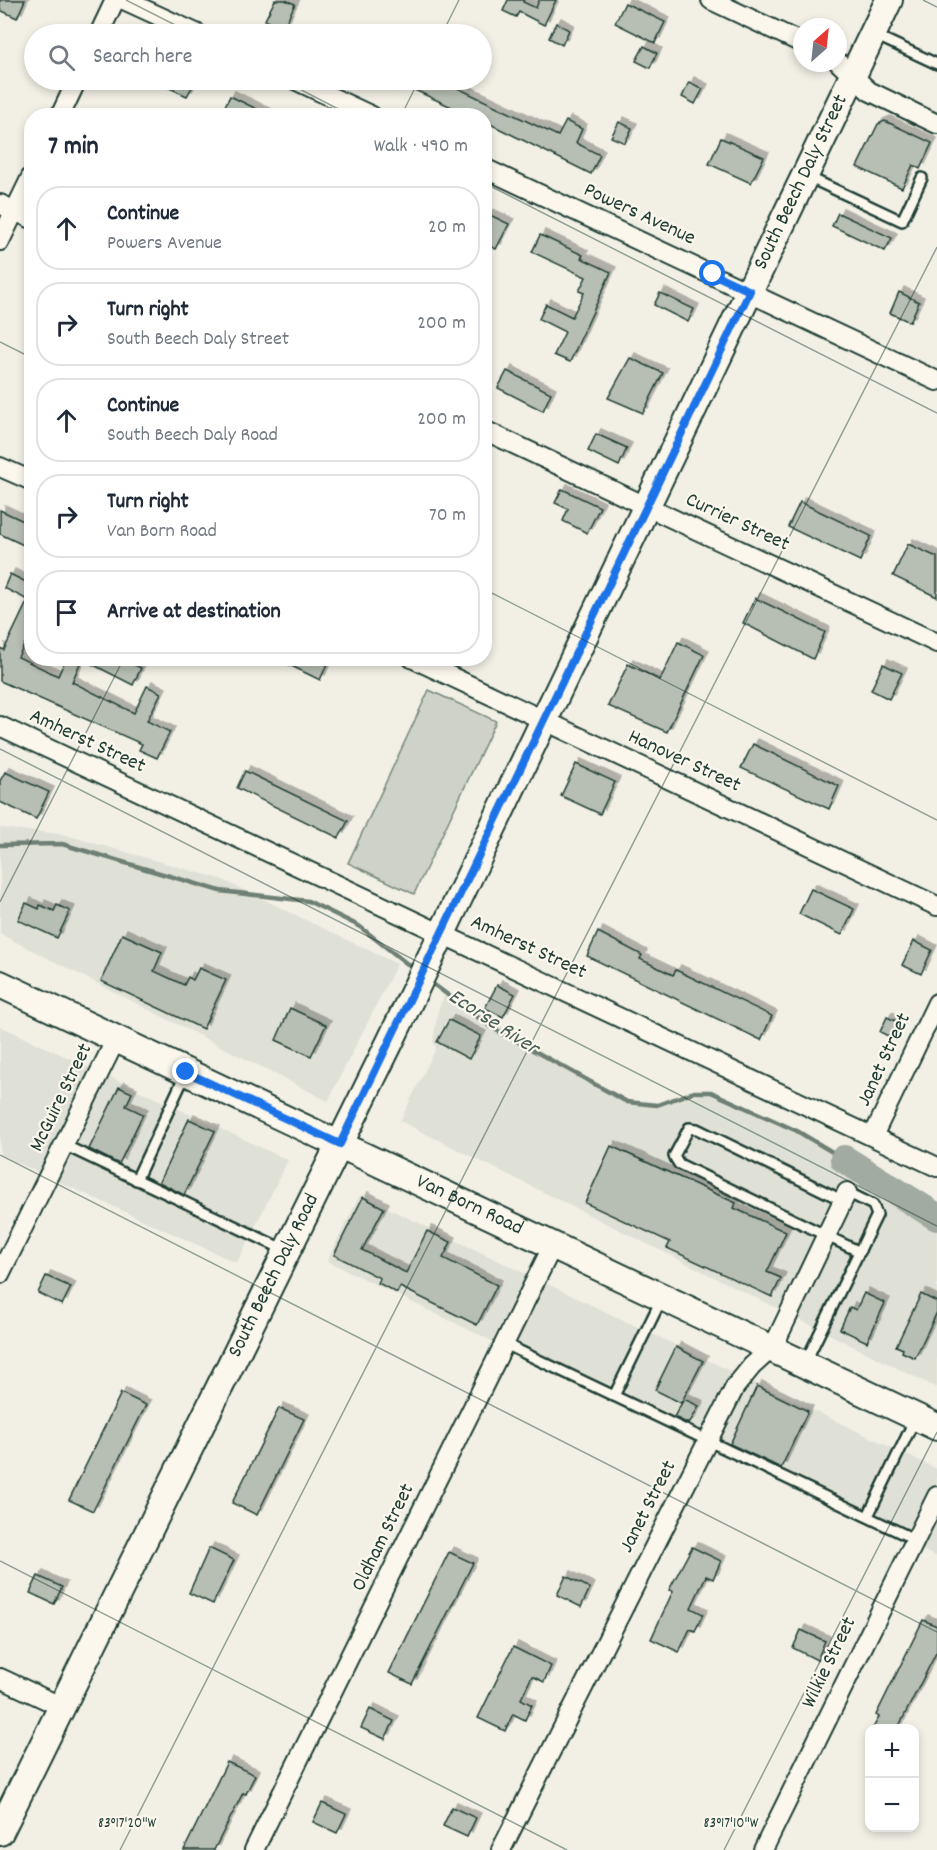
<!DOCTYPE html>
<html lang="en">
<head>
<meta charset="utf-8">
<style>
  body { margin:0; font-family:Dekko,sans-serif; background:#f2f2f3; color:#1f2937 }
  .controls { position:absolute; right:18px; bottom:18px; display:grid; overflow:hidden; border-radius:12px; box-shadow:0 3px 9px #0003 }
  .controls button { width:54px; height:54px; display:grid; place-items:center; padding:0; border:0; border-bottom:2px solid #e0e1e3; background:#fff; color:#1f2937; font:30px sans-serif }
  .compass { position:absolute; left:793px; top:18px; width:54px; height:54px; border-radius:50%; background:#fff; box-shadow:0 3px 9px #0003; rotate:27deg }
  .stop { position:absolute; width:18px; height:18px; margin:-14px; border:4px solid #1a73e8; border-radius:50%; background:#fff }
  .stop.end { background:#1a73e8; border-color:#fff; box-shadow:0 2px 6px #0008 }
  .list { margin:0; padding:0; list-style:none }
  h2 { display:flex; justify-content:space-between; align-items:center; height:78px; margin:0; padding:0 24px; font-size:26px }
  h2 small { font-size:20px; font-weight:400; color:#747a83 }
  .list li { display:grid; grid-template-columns:39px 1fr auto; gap:18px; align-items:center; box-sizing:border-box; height:84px; margin:0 12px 12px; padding:0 12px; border:2px solid #e0e1e3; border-radius:24px }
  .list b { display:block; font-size:22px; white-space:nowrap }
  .list p { margin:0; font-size:20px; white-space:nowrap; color:#747a83 }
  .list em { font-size:20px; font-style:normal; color:#747a83 }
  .icon { flex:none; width:33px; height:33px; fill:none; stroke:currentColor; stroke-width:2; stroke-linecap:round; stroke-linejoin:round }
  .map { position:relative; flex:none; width:937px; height:1850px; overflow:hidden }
  .search { position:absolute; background:#fff; box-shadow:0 3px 9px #0003; left:24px; top:24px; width:468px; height:66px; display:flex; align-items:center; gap:15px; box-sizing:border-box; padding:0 21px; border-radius:33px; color:#747a83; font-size:22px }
  .panel { position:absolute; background:#fff; box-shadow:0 3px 9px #0003; left:24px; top:108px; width:468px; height:558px; border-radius:24px }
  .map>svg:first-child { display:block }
</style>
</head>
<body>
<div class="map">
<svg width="937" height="1850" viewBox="0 0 937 1850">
  <defs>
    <filter id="shadow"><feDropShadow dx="5" dy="-5" stdDeviation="0" flood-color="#0004"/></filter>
  </defs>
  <rect width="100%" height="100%" fill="#f2f0e5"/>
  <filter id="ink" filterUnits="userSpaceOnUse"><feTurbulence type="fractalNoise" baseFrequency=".0167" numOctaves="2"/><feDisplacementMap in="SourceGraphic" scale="12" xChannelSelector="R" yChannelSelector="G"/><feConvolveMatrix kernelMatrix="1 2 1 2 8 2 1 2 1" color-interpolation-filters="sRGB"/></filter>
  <g filter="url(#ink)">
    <g fill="#e0e1d6">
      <path d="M0,828L62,834L221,879L397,964L328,1101L0,934Z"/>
      <path d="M446,992L579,1075L640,1106L670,1102L711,1092L937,1201V1388L400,1121L436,1048L433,1041L438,1010Z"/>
      <path d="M0,1026L288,1160L237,1263L0,1155Z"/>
      <path d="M360,1195L937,1469V1557L327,1261Z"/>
    </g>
    <path fill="#cfd2c8" stroke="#77887e" stroke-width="1.5" d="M429,690L496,721L414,894L348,863Z"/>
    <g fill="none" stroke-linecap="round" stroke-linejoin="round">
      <g stroke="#6e7f75" stroke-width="4.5">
        <path d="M0,845L62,844L220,891L308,901L359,926L415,970"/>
        <path d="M429,981L491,1027L627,1102L657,1105L694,1092H711L797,1131L844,1159"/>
      </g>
      <path stroke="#a2aba1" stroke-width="28" d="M844,1159L937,1217"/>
    </g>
    <g fill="#b7beb3" stroke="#1f3d34" stroke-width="1.5" filter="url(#shadow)">
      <path d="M0,0H25L17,18L0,10Z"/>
      <path d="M275,0H285L295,4L283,29L265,20Z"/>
      <path d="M508,0H524L523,2L536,8L539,0H556L544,25L519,12L516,17L503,11Z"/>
      <path d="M625,3L665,22L655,43L615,23Z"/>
      <path d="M556,23L569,30L562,45L549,38Z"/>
      <path d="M644,46L657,53L650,68L636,61Z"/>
      <path d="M152,80H196L187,96Z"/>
      <path d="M393,80H449L447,83L558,136L566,121L582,129L576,143L600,155L591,174L484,121V116H471Z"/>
      <path d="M689,82L703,89L695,104L682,97Z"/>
      <path d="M230,96L271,116H229L222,112Z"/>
      <path d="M885,121L932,143L920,169L913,165L902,188L857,167L878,124Z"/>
      <path d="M619,122L632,128L625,143L611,137Z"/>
      <path d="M721,138L764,157L751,183L709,164Z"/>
      <path d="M838,213L892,238L885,251L832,226Z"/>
      <path d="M488,214L509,224L496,249L484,244V222Z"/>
      <path d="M540,235L583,255L581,258L611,272L570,362L554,355L565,332L539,319L546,304L572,317L584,293L579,291L586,277L532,252Z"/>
      <path d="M899,292L919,302L910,322L890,313Z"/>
      <path d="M660,293L694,309L688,322L654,305Z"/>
      <path d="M630,358L663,373L643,413L608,398Z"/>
      <path d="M507,371L551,393L543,411L498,388Z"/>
      <path d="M596,434L627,448L619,466L588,451Z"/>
      <path d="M562,489L600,507L587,533L563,521L568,509L555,503Z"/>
      <path d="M800,502L871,536L860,561L788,527Z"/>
      <path d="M0,510L32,525V549L0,534Z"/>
      <path d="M908,544L937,557V597L893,576Z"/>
      <path d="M10,574L32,585V630L18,657L58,676L66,658H120L141,668L133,685L82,659L72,682L134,713L147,686L161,693L147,721L170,732L157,758L139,750L142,744L0,681V648L4,650L28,600L4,588Z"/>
      <path d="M755,598L825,632L813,659L743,623Z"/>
      <path d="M678,642L704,655L667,732L608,706L628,664L660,680Z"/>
      <path d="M275,658H321L328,662L320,680Z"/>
      <path d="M883,664L902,673L889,699L871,690Z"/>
      <path d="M753,744L839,786L829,809L741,768Z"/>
      <path d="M576,764L615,782L600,814L561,796Z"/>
      <path d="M245,771L348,821L339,838L237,788Z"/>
      <path d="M5,772L49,792L36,819L0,802V781Z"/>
      <path d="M811,889L854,909L842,935L799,914Z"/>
      <path d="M26,903L39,909L40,905L54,911L57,905L70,911L57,938L18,920Z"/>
      <path d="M598,932L642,955L640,959L673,975L676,970L772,1016L761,1040L587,956Z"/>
      <path d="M122,934L162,952L154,971L184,985L188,977L193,980L199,968L226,980L203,1029L101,981Z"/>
      <path d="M914,941L932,950L921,974L902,965Z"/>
      <path d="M497,985L515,994L503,1017L485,1008Z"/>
      <path d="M290,1008L326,1025L311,1056L276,1040Z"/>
      <path d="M887,1017L902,1024L894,1039L880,1032Z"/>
      <path d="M449,1020L481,1036L469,1059L437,1042Z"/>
      <path d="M119,1087L132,1093L126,1106L143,1114L119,1164L89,1149Z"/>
      <path d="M189,1119L215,1131L184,1195L159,1182Z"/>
      <path d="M611,1146L736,1203L734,1208L786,1232L767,1272L781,1278L772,1297L667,1248L670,1242L585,1203Z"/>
      <path d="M363,1197L384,1208L362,1250L406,1273L427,1231L451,1242L443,1258L497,1285L477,1325L400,1287L397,1293L378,1283L380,1278L334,1255Z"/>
      <path d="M46,1276L71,1287L62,1305L38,1293Z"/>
      <path d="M864,1293L885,1303L867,1342L840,1329L850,1307L856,1310Z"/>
      <path d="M921,1294L937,1302V1312L915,1358L902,1352L903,1349L896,1346Z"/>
      <path d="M676,1347L703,1361L681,1403L655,1390Z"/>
      <path d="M757,1386L808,1411L781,1468L730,1444Z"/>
      <path d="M121,1393L146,1405L93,1511L69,1500Z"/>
      <path d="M684,1399L699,1406L689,1424L674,1417Z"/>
      <path d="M279,1408L304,1419L257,1515L232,1503Z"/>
      <path d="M692,1547L721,1561L713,1579L706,1576L691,1608L703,1614L695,1631L690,1629L679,1652L651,1639L673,1591L669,1590Z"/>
      <path d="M209,1548L234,1560L213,1604L189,1593Z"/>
      <path d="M449,1552L473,1563L412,1684L389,1673Z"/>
      <path d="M38,1576L62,1587L54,1604L30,1593Z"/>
      <path d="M566,1576L590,1588L581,1607L557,1595Z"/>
      <path d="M923,1620L937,1626V1651L898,1728H873L879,1717L876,1715Z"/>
      <path d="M801,1630L825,1641L817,1660L793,1648Z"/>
      <path d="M513,1647L551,1666L544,1682L532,1676L521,1699L532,1705L525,1720L513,1714L505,1731L478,1718Z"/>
      <path d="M370,1709L394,1721L385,1739L361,1728Z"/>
      <path d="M227,1762L255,1775L246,1794L243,1793L214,1850H184Z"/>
      <path d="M322,1803L346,1814L337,1833L313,1822Z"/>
      <path d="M452,1807L476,1818L467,1837L443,1826Z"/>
    </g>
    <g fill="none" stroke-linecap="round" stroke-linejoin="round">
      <g stroke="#1f3d34" stroke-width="14">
        <g id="lane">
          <path d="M875,35L937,64"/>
          <path d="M808,177L902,221L922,178"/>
          <path d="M64,1145L285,1250"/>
          <path d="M136,1180L186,1073"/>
          <path d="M844,1201L697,1129L689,1128L674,1156L679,1164L860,1252"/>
          <path d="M505,1344L916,1540"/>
          <path d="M805,1363L877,1215L873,1205L847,1192"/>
          <path d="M614,1396L662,1298"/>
          <path d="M868,1516L915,1419"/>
        </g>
      </g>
      <g stroke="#1f3d34" stroke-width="22">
        <g id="street">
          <path d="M124,0L198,34"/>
          <path d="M711,0L802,43"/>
          <path d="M99,34L115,0"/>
          <path d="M838,62L869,91L937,124"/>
          <path d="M295,80L372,116"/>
          <path d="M60,116L77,80"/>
          <path d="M484,168L937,381"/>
          <path d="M0,204L32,219"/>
          <path d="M0,241L32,175"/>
          <path d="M484,430L937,643"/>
          <path d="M0,467L32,481"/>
          <path d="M412,658L937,906"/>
          <path d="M0,726L937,1167"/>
          <path d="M873,1136L937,1003"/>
          <path d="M0,1274L116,1039"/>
          <path d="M0,1678L62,1707"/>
          <path d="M254,1850L553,1245"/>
          <path d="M501,1850L735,1387L752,1366L773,1347L847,1192"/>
          <path d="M763,1850L937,1496"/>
        </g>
      </g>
      <g stroke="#1f3d34" stroke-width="30">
        <g id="secondary">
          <path id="s1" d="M0,984L937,1427"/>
          <path id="s2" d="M0,1832L390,1042L889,0"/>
        </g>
      </g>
      <use href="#lane" stroke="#fbf7ec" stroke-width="9"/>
      <use href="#street" stroke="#fbf7ec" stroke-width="18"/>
      <use href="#secondary" stroke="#fbf7ec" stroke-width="26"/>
    </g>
  </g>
  <g fill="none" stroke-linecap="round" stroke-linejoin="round" filter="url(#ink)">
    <path stroke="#1a73e8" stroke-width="8" d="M186,1072L340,1144L750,291L713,274"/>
  </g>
  <path fill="none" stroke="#1f3d34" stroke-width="1.5" stroke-opacity="0.45" d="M126,0L193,34M923,0L937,7M442,34L459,0M282,80L352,116M401,116L419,80M484,183L937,413M0,342L32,358M484,589L937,820M0,749L937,1226M0,902L124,658M0,1155L937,1632M0,1561L567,1850M120,1850L937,247M724,1850L937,1432"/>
  <g text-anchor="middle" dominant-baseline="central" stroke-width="4.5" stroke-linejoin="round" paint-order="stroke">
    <g font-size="21" fill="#1f3d34" stroke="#fbf7ec">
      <text stroke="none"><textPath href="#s2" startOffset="1834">South Beech Daly Street</textPath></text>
      <text transform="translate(639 215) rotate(25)">Powers Avenue</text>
      <text transform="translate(737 523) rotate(25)">Currier Street</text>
      <text transform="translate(87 742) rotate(25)">Amherst Street</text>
      <text transform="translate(684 762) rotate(25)">Hanover Street</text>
      <text transform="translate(528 948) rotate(25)">Amherst Street</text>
      <text transform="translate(885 1060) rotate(-65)">Janet Street</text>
      <text transform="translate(62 1098) rotate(-64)">McGuire Street</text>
      <text stroke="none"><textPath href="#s1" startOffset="519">Van Born Road</textPath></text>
      <text stroke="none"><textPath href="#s2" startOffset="620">South Beech Daly Road</textPath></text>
      <text transform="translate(649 1507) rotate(-63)">Janet Street</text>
      <text transform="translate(384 1538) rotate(-64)">Oldham Street</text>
      <text transform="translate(830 1663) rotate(-64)">Wilkie Street</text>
    </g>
    <g font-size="22" font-style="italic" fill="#465e55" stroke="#fbf7ec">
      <text transform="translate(493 1023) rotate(33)">Ecorse River</text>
    </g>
  </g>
  <g font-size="15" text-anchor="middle" fill="#1f3d34" stroke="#fbf7ec" stroke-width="4.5" stroke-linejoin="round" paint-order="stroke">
    <text x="127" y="1827">83°17'20"W</text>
    <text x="731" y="1827">83°17'10"W</text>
  </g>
</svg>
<div class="controls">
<button>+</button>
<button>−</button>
</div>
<svg class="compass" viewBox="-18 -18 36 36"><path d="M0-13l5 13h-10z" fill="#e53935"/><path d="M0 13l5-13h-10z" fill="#747a83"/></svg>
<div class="stop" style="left:713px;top:274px"></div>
<div class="stop end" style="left:186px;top:1072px"></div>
<div class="search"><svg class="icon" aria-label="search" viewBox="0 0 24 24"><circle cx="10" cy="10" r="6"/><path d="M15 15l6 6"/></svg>Search here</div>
<section class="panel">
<h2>7 min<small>Walk · 490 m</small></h2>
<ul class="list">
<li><svg class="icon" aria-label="ahead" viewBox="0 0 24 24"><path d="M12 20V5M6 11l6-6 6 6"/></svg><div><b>Continue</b><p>Powers Avenue</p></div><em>20 m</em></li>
<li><svg class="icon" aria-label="right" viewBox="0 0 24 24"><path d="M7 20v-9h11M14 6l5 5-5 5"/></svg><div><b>Turn right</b><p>South Beech Daly Street</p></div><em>200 m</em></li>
<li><svg class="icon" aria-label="ahead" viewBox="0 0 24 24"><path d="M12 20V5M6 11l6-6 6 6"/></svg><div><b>Continue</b><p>South Beech Daly Road</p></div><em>200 m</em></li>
<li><svg class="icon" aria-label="right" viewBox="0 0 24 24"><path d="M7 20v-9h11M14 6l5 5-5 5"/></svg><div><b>Turn right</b><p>Van Born Road</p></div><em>70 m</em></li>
<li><svg class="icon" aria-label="arrive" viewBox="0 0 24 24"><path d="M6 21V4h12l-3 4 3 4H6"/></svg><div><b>Arrive at destination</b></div></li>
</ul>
</section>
</div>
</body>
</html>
